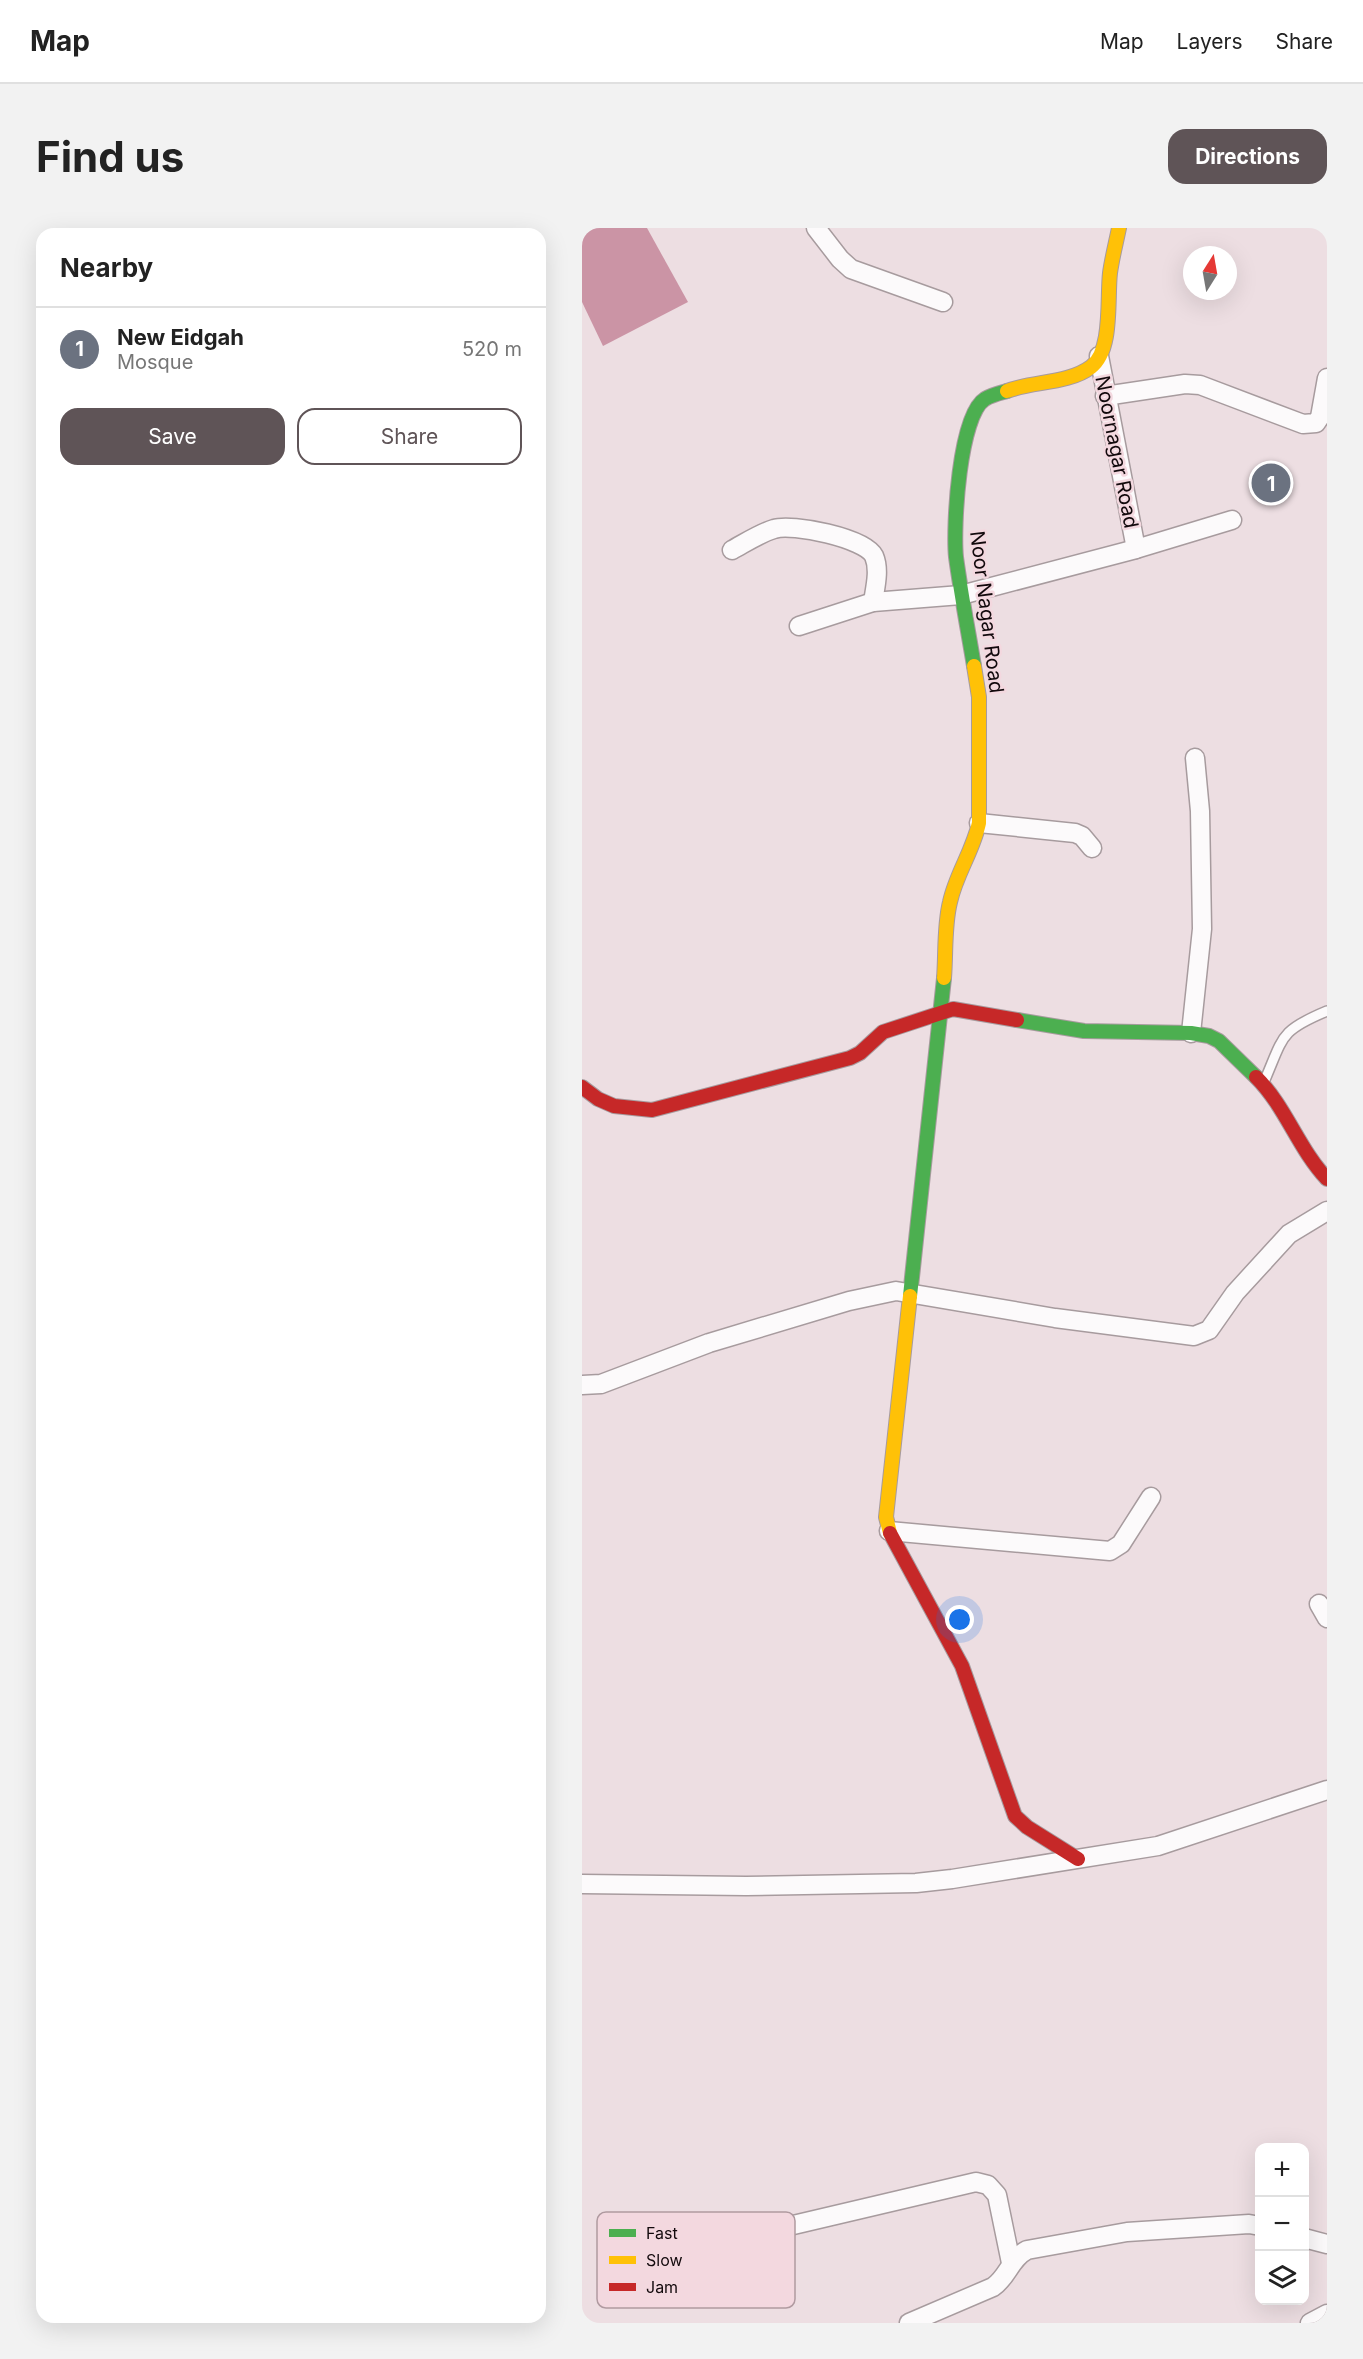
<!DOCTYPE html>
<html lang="en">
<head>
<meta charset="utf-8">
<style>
  body { margin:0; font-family:Inter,sans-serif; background:#f2f2f2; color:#222 }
  .controls { position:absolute; right:18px; bottom:18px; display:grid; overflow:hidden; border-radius:12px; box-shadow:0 6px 24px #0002 }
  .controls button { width:54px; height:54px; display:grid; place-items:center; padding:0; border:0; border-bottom:2px solid #e0e0e0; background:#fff; color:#222; font:30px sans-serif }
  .compass { position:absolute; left:601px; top:18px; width:54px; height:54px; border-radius:50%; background:#fff; box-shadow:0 6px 24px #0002; rotate:11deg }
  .you { position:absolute; left:378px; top:1392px; width:21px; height:21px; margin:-15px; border:4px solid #fff; border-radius:50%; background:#1a73e8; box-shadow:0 0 0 9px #1a73e833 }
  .badge { display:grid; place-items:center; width:39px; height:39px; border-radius:50%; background:#5f5457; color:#fff; font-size:20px; font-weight:700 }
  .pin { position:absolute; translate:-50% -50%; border:3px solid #fff; box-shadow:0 2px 6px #0006 }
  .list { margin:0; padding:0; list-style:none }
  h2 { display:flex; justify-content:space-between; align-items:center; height:78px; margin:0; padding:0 24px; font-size:26px }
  h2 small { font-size:20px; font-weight:400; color:#767676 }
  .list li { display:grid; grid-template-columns:39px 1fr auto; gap:18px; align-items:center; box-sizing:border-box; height:84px; padding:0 24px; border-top:2px solid #e0e0e0 }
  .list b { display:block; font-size:22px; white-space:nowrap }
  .list p { margin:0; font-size:20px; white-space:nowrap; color:#767676 }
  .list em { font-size:20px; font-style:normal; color:#767676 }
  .actions { display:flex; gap:12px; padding:18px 24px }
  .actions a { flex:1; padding:14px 0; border:2px solid #5f5457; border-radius:18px; text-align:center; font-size:21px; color:#5f5457 }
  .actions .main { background:#5f5457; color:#fff }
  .icon { flex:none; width:33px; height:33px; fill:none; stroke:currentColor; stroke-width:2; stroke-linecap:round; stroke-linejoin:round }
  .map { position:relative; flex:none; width:745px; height:2095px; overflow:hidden; border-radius:18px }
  header { display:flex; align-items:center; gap:36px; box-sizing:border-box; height:84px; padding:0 30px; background:#fff; border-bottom:2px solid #e0e0e0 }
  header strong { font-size:28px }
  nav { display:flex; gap:33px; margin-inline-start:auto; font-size:21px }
  .intro { display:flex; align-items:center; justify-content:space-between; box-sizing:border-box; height:144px; padding:0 36px }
  h1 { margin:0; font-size:42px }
  .button { padding:15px 27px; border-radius:18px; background:#5f5457; color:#fff; font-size:21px; font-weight:700 }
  main { display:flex; gap:36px; padding:0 36px }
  aside { flex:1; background:#fff; border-radius:18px; box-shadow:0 6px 24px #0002 }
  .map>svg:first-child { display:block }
</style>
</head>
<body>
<header>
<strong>Map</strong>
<nav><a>Map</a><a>Layers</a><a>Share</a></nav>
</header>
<div class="intro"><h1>Find us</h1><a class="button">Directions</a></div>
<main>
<aside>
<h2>Nearby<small></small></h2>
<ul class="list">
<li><span class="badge" style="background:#6b7280">1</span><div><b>New Eidgah</b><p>Mosque</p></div><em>520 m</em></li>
</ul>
<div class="actions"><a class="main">Save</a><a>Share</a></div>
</aside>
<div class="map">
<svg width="745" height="2095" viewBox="0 0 745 2095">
  <rect width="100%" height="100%" fill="#eddee2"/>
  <path fill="#cb94a5" d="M0,0H65L106,74L21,118L0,74Z"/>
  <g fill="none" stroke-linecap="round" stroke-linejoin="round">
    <g stroke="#a79b9e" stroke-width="12">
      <path id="lane" d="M682,854C702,808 697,803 745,783"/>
    </g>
    <g stroke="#a79b9e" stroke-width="21">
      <g id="street">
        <path d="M234,0L258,31L269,41L361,74"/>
        <path d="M517,128L554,321"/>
        <path d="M523,168L603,156L618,157L721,196L734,195L738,189L745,150"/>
        <path d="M150,322C163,315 178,305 192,301C210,295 283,310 292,328C298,342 293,360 291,374"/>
        <path d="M217,398L291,374L379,367L554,321L650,292"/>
        <path d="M397,595L493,605L500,608L510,620"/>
        <path d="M609,805L620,701L618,583L613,530"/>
        <path d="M0,1157L19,1156L127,1115L267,1073L314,1063L473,1090L612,1108L627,1102L653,1065L707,1006L745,983"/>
        <path d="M307,1303L528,1323L539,1316L569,1269"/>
        <path d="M737,1376L745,1390"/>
        <path d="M0,1656L164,1658L334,1655L370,1651L576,1618L745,1562"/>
        <path d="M190,2002L394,1954L406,1957L415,1967L429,2035"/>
        <path d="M722,2010L745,2016"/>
        <path d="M327,2095L411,2059C426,2049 428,2031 445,2022L545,2004L667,1996L678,1998"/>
        <path d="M728,2095L745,2086"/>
      </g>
    </g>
    <g stroke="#a79b9e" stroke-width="16">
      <g id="fast">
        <path d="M392,438C386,402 379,366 374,329C371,299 377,187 403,171C409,167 418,165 425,163"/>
        <path d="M435,792L502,803L609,805L627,808L637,813L674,849"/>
        <path d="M328,1068L362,750"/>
      </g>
    </g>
    <g stroke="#a79b9e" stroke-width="16">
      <g id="slow">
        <path d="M425,163C451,153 486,156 509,139C531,123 525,70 528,45C530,30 534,15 537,0"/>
        <path d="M362,750C364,726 362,698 368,674C374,646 391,623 397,595V469L392,438"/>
        <path d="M308,1305L304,1289L328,1068"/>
      </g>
    </g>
    <g stroke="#a79b9e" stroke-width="16">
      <g id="jam">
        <path d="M674,849C704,879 716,920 745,951"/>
        <path d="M0,859L16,871L32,878L70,882L268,830L278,825L301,804L371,781L435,792"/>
        <path d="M308,1305L380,1438L433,1588L445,1599L496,1631"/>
      </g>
    </g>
    <use href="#lane" stroke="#fcfafb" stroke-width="9"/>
    <use href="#street" stroke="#fcfafb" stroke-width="18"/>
    <use href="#fast" stroke="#4caf50" stroke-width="14"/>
    <use href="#slow" stroke="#ffc107" stroke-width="14"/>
    <use href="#jam" stroke="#c62828" stroke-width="14"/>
  </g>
  <g text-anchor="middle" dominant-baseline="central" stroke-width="5" stroke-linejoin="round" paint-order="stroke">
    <g font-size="20" fill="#12090c" stroke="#f3d8df">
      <text transform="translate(535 224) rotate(79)">Noornagar Road</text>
      <text transform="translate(405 384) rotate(83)">Noor Nagar Road</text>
    </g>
  </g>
  <rect x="15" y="1984" width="198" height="96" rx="9" fill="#f3d8df" stroke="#b09aa0" stroke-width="1.5"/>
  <rect x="27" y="2001" width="27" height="8" fill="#4caf50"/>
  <rect x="27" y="2028" width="27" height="8" fill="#ffc107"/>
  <rect x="27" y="2055" width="27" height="8" fill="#c62828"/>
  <g font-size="16" fill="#12090c">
    <text x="64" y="2011">Fast</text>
    <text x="64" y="2038">Slow</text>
    <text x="64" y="2065">Jam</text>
  </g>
</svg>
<div class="controls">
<button>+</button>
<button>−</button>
<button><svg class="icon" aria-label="layers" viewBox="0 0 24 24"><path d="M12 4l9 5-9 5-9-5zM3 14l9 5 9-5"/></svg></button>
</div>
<svg class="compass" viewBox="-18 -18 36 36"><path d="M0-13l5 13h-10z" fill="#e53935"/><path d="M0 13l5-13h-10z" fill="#767676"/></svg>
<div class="you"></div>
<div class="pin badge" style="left:689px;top:255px;background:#6b7280">1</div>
</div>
</main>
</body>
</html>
